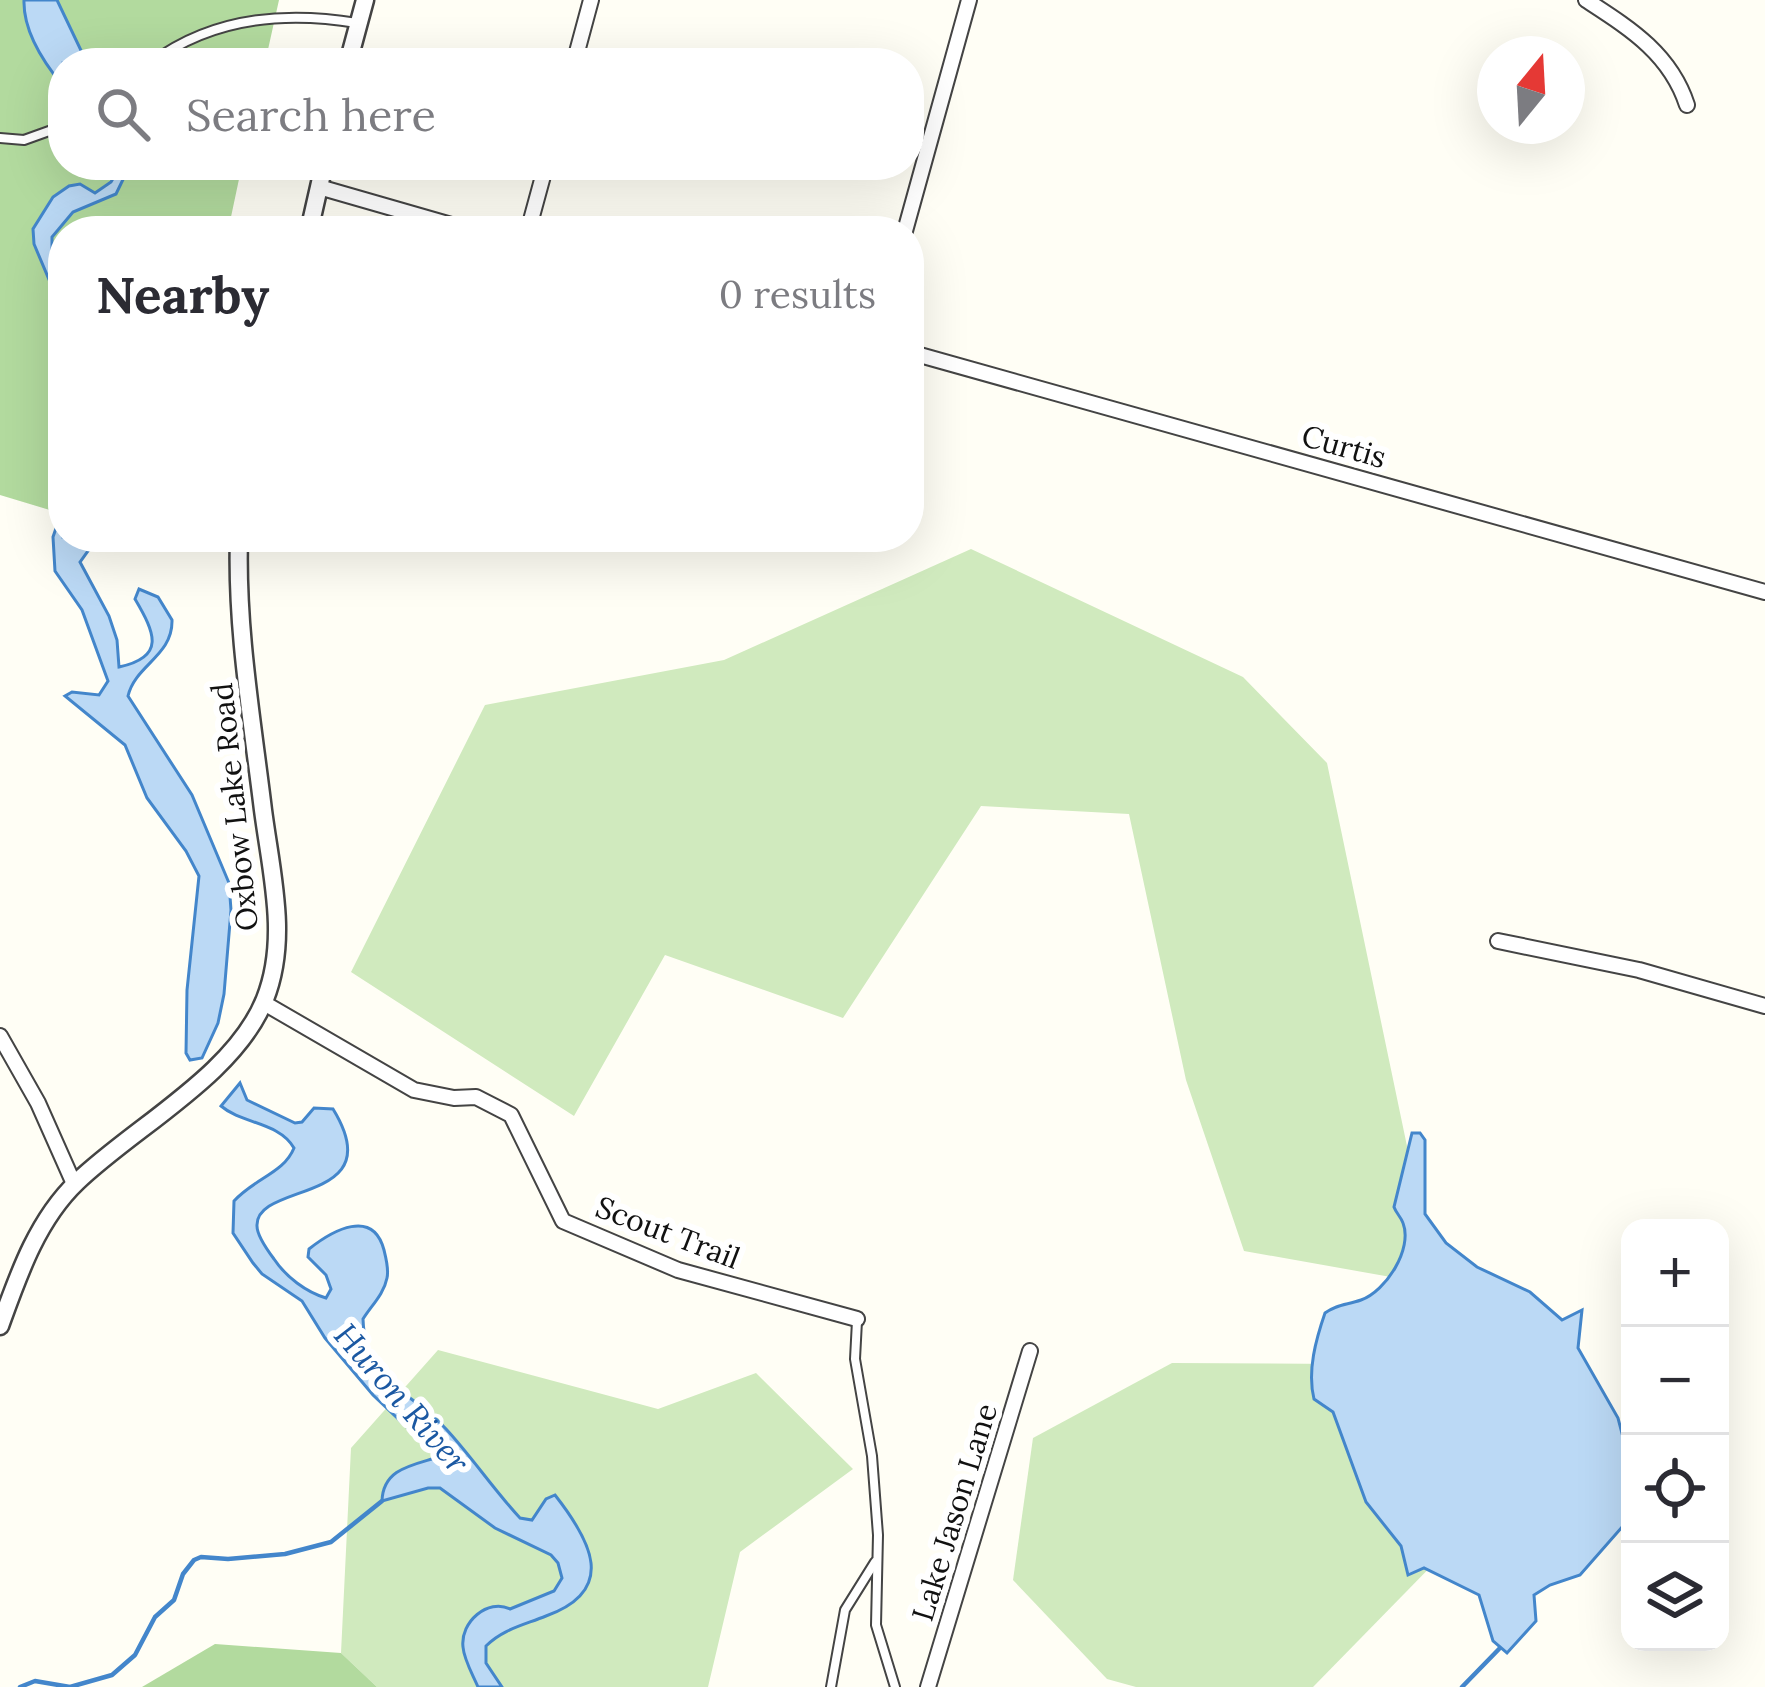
<!DOCTYPE html>
<html lang="en">
<head>
<meta charset="utf-8">
<style>
  body { margin:0; font-family:Lora,serif; background:#f7f7f7; color:#2b2b33 }
  .controls { position:absolute; right:36px; bottom:36px; display:grid; overflow:hidden; border-radius:24px; box-shadow:0 12px 48px #0002 }
  .controls button { width:108px; height:108px; display:grid; place-items:center; padding:0; border:0; border-bottom:3px solid #e1e1e2; background:#fff; color:#2b2b33; font:60px sans-serif }
  .compass { position:absolute; left:1477px; top:36px; width:108px; height:108px; border-radius:50%; background:#fff; box-shadow:0 12px 48px #0002; rotate:18deg }
  .list { margin:0; padding:0; list-style:none }
  h2 { display:flex; justify-content:space-between; align-items:center; height:156px; margin:0; padding:0 48px; font-size:51px }
  h2 small { font-size:39px; font-weight:400; color:#7c7c81 }
  .icon { flex:none; width:66px; height:66px; fill:none; stroke:currentColor; stroke-width:2; stroke-linecap:round; stroke-linejoin:round }
  .map { position:relative; flex:none; width:1765px; height:1687px; overflow:hidden }
  .search { position:absolute; background:#fff; box-shadow:0 12px 48px #0002; left:48px; top:48px; width:876px; height:132px; display:flex; align-items:center; gap:30px; box-sizing:border-box; padding:0 42px; border-radius:48px; color:#7c7c81; font-size:45px }
  .panel { position:absolute; background:#fff; box-shadow:0 12px 48px #0002; left:48px; top:216px; width:876px; height:336px; border-radius:48px }
  .map>svg:first-child { display:block }
</style>
</head>
<body>
<div class="map">
<svg width="1765" height="1687" viewBox="0 0 1765 1687">
  <rect width="100%" height="100%" fill="#fffef5"/>
  <g fill="#d0eabe">
    <path d="M971,549L1243,677L1327,763L1436,1285L1244,1251L1186,1080L1129,814L981,806L843,1018L665,955L574,1116L351,972L485,705L724,660Z"/>
    <path d="M438,1350L658,1409L756,1373L853,1469L740,1552L708,1687H377L341,1653L351,1448Z"/>
    <path d="M1172,1363L1341,1364L1449,1548L1313,1687H1136L1107,1679L1013,1580L1033,1438Z"/>
  </g>
  <g fill="#b2da9e">
    <path d="M0,0H279L265,63H63V165H242L228,231H63V514L0,495Z"/>
    <path d="M215,1644L341,1653L377,1687H142Z"/>
  </g>
  <g fill="#bbd9f5" stroke="#4386cb" stroke-width="3">
    <path d="M24,0H57L87,63H63V86C44,63 23,30 24,0Z"/>
    <path d="M121,165H130L116,194L73,212L52,237V253L63,270V360L50,282L34,244L33,229L53,197L69,186L80,184L95,193L111,182Z"/>
    <path d="M63,508V537H98L80,562L109,616L117,640L119,667C166,657 155,633 135,599L139,589L158,597L172,620C173,656 135,665 128,696L192,795L229,883L231,910L224,994L218,1023L202,1058L190,1060L186,1053L187,990L199,876L186,851L147,798L125,745L65,696L72,692L99,695L108,681L82,610L55,571L53,537Z"/>
    <path d="M240,1083L247,1100L295,1123L302,1122L314,1108L333,1109C392,1205 255,1181 257,1226C257,1236 268,1251 274,1259C286,1277 306,1292 326,1298L331,1289L326,1275L308,1257L309,1249C333,1230 373,1208 384,1250C386,1258 389,1269 387,1278C384,1294 371,1306 363,1319C365,1384 411,1390 446,1429C472,1457 493,1489 520,1518L532,1520L546,1499L555,1495C591,1541 618,1590 546,1616C524,1625 503,1629 486,1646V1663L502,1687H478C473,1675 464,1660 463,1647C460,1622 488,1598 510,1609L554,1591L562,1578L558,1563L551,1555L495,1528L440,1488H428L382,1501C383,1471 408,1466 432,1459L434,1453L373,1395L325,1338L302,1301L262,1274L253,1263L233,1233L234,1201C255,1178 284,1173 294,1148C279,1122 242,1124 221,1106Z"/>
    <path d="M1412,1133H1420L1425,1140V1214L1446,1243L1477,1267L1530,1292L1562,1320L1582,1310L1578,1348L1618,1418L1630,1464V1518L1580,1575L1550,1585L1534,1595L1536,1621L1507,1653L1493,1641L1479,1595L1424,1568L1408,1575L1401,1546L1366,1502L1333,1412L1314,1399C1307,1371 1316,1339 1325,1313C1337,1304 1347,1305 1361,1300C1386,1291 1413,1249 1403,1223C1401,1217 1396,1213 1394,1207Z"/>
  </g>
  <g fill="none" stroke-linecap="round" stroke-linejoin="round">
    <g stroke="#4386cb" stroke-width="4.5">
      <path d="M20,1687L35,1681L70,1687L112,1675L135,1655L155,1617L174,1600L183,1574L194,1560L201,1557L228,1559L285,1554L331,1542L382,1501"/>
      <path d="M1462,1687L1499,1649"/>
    </g>
    <g stroke="#444" stroke-width="12">
      <g id="service">
        <path d="M151,63C212,17 285,11 357,23"/>
        <path d="M0,138L24,140L63,126"/>
        <path d="M857,1321L855,1359L872,1456L878,1535L876,1625L895,1687"/>
        <path d="M831,1687L845,1610L875,1562"/>
      </g>
    </g>
    <g stroke="#444" stroke-width="18">
      <g id="minor">
        <path d="M1586,0C1629,28 1670,53 1687,105"/>
        <path d="M574,63L591,0"/>
        <path d="M319,187L472,231"/>
        <path d="M528,231L546,165"/>
        <path d="M905,231L969,0"/>
        <path d="M909,352L1765,592"/>
        <path d="M1498,941L1639,970L1765,1006"/>
        <path d="M264,1003L414,1090L454,1098L476,1097L511,1115L563,1221L678,1270L857,1319"/>
        <path d="M0,1036L38,1103L74,1184"/>
        <path d="M928,1687L1030,1351"/>
      </g>
    </g>
    <g stroke="#444" stroke-width="21">
      <g id="tertiary">
        <path d="M348,63L365,0"/>
        <path d="M309,231L324,165"/>
        <path d="M0,1326C18,1276 37,1220 77,1182C134,1127 235,1075 265,999C289,939 271,872 263,810C252,719 236,628 239,537"/>
      </g>
    </g>
    <use href="#service" stroke="#fff" stroke-width="8"/>
    <use href="#minor" stroke="#fff" stroke-width="14"/>
    <use href="#tertiary" stroke="#fff" stroke-width="16"/>
  </g>
  <g text-anchor="middle" dominant-baseline="central" stroke-width="12" stroke-linejoin="round" paint-order="stroke">
    <g font-size="30" fill="#111" stroke="#fff">
      <text transform="translate(1344 446) rotate(16)">Curtis</text>
      <text transform="translate(234 807) rotate(-96)">Oxbow Lake Road</text>
      <text transform="translate(668 1232) rotate(21)">Scout Trail</text>
      <text transform="translate(954 1512) rotate(-73)">Lake Jason Lane</text>
    </g>
    <g font-size="33" font-style="italic" fill="#1b58a2" stroke="#fff">
      <text transform="translate(402 1398) rotate(49)">Huron River</text>
    </g>
  </g>
</svg>
<div class="controls">
<button>+</button>
<button>−</button>
<button><svg class="icon" aria-label="locate" viewBox="0 0 24 24"><circle cx="12" cy="12" r="6"/><path d="M12 2v4M12 18v4M2 12h4M18 12h4"/></svg></button>
<button><svg class="icon" aria-label="layers" viewBox="0 0 24 24"><path d="M12 4l9 5-9 5-9-5zM3 14l9 5 9-5"/></svg></button>
</div>
<svg class="compass" viewBox="-18 -18 36 36"><path d="M0-13l5 13h-10z" fill="#e53935"/><path d="M0 13l5-13h-10z" fill="#7c7c81"/></svg>
<div class="search"><svg class="icon" aria-label="search" viewBox="0 0 24 24"><circle cx="10" cy="10" r="6"/><path d="M15 15l6 6"/></svg>Search here</div>
<section class="panel">
<h2>Nearby<small>0 results</small></h2>
<ul class="list">
</ul>
</section>
</div>
</body>
</html>
